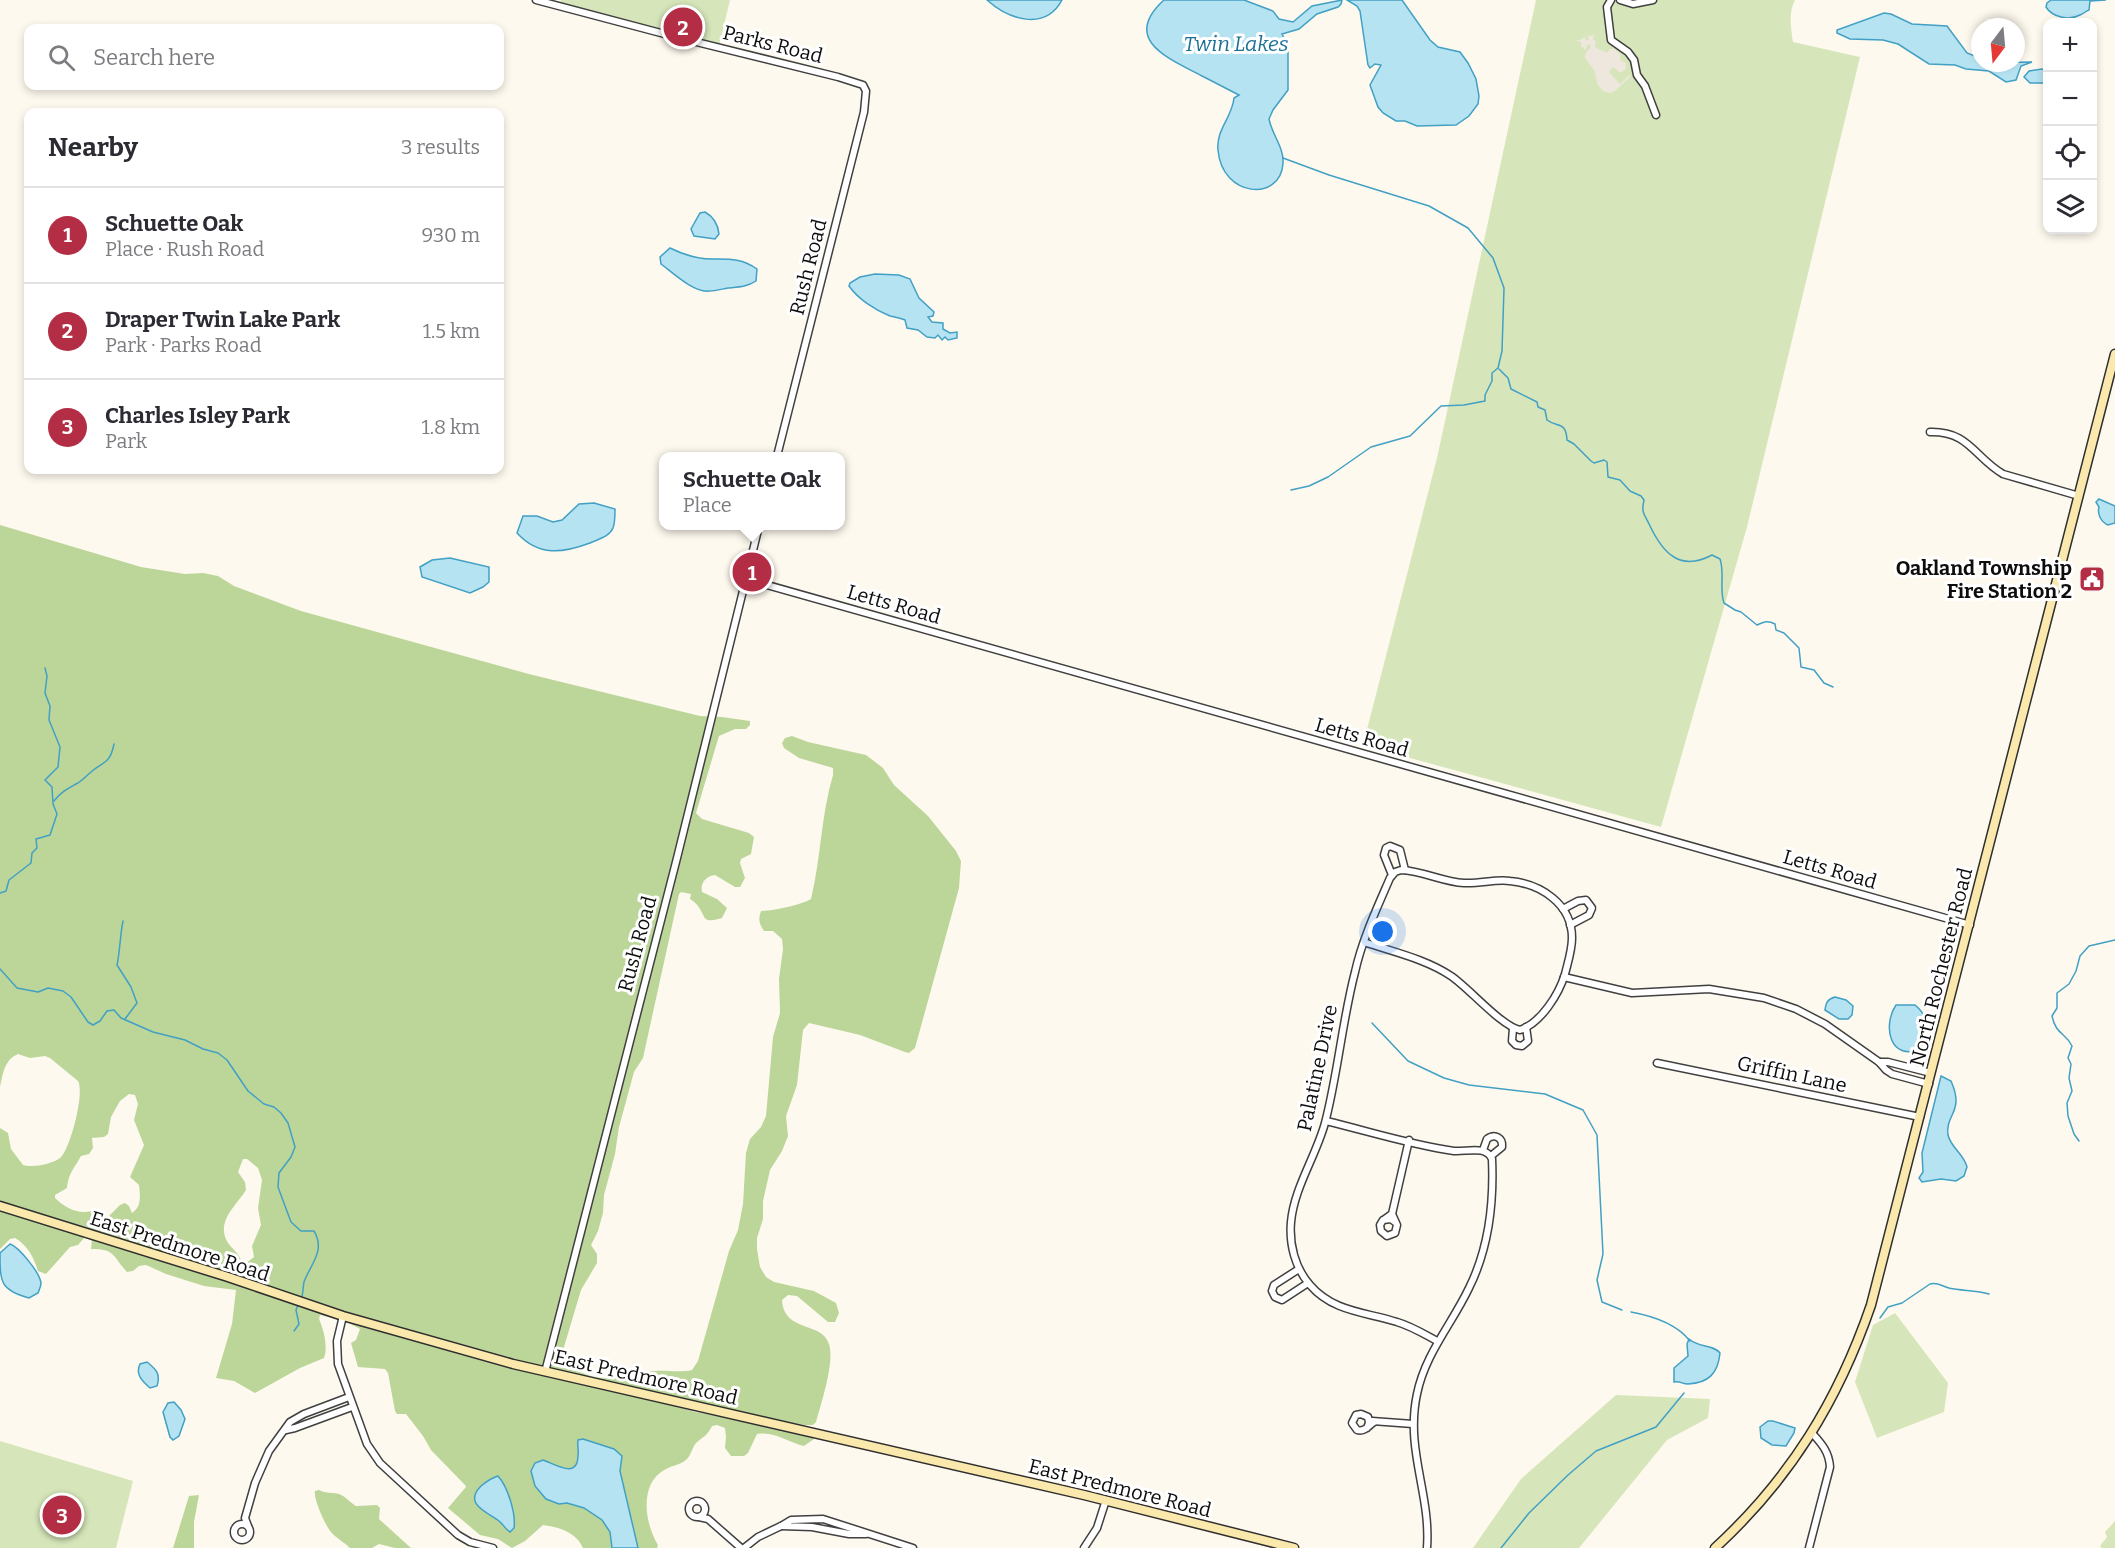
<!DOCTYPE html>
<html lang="en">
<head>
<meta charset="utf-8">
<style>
  body { margin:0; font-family:Bitter,serif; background:#f2f2f3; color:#2b2b33 }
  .controls { position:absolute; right:18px; top:18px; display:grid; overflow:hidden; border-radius:12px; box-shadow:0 3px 9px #0003 }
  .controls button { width:54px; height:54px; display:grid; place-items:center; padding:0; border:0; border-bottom:2px solid #e1e1e2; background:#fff; color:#2b2b33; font:30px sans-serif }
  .compass { position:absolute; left:1971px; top:18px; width:54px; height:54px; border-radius:50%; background:#fff; box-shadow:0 3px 9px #0003; rotate:196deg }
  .you { position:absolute; left:1383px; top:932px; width:21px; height:21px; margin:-15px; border:4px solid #fff; border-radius:50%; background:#1a73e8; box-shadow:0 0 0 9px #1a73e833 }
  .badge { display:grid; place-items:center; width:39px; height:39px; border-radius:50%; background:#b32e45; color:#fff; font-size:20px; font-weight:700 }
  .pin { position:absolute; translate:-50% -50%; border:3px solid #fff; box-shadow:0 2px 6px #0006 }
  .popup { position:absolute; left:659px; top:452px; width:186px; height:78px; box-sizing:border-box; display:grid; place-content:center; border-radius:12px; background:#fff; filter:drop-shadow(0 2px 4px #0005); font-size:20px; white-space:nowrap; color:#7c7c81 }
  .popup b { font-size:22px; color:#2b2b33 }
  .popup::after { content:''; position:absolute; left:50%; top:100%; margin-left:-12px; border:12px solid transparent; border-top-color:#fff }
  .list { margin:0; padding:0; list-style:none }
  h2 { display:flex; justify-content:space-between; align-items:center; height:78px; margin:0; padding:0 24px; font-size:26px }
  h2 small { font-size:20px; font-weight:400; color:#7c7c81 }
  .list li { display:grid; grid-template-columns:39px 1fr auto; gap:18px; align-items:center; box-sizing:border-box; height:96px; padding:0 24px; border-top:2px solid #e1e1e2 }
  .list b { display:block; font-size:22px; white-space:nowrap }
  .list p { margin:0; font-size:20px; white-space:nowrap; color:#7c7c81 }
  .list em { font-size:20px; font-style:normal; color:#7c7c81 }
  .icon { flex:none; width:33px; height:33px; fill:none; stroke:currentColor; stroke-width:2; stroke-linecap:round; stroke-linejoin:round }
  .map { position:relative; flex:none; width:2115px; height:1548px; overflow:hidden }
  .search { position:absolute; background:#fff; box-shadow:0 3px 9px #0003; left:24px; top:24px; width:480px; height:66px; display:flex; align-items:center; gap:15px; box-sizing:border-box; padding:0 21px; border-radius:12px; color:#7c7c81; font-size:22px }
  .panel { position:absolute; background:#fff; box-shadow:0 3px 9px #0003; left:24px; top:108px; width:480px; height:366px; border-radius:12px }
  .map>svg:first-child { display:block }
</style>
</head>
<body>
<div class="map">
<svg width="2115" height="1548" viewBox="0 0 2115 1548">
  <rect width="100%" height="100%" fill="#fef9ee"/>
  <g fill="#d6e6ba">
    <path d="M561,0H730L719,46L559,6Z"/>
    <path d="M1536,0H1795C1788,13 1791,28 1793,42L1860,57L1747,527L1661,827L1363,745L1437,458Z"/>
    <path d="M1895,1313L1948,1383L1944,1412L1877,1438L1855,1382L1873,1325Z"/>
    <path d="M1616,1395L1710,1399L1708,1418L1667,1440L1579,1548H1473L1521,1479Z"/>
    <path d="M0,1441L133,1481L116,1548H0Z"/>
    <path d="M2115,1521V1548H2102L2100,1546L2107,1537L2105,1532Z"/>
  </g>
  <g fill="#bcd69a" fill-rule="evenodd">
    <path d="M0,525L141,567L185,574L203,573L218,576L234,586L301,611L529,674L700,716L722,717L750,721V725L746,729H735L719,736L696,813L702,819L749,833L754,837L751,854L741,859L740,863L745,878L740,887H735L715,875C706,876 700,883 702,892L717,899L727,908L722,918C701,924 707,918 698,906C696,903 693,901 690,899L691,894L681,892L679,894L643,1058L634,1072L619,1127L615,1154L604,1195L603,1213L598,1231L591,1245L597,1254V1263L581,1290L564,1347C563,1372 597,1381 618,1378C630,1376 642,1371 655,1371C668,1370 679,1373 692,1370L698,1361L729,1251L738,1230L743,1204L746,1153L750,1139L761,1127L766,1116L773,1037L780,1013L779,979L783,949L782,939L773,931H764C759,923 758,920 761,911C773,911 801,905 811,899C821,858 821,815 833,775V768L799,758L784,748L782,743L785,738L792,736L808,742L866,755L883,768L894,785L928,816L956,851L961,861L959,888L915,1048L909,1053L905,1052L860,1035L809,1023L803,1030L797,1085L786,1116L788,1136L782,1151L770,1170L763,1201V1219L757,1238V1249L760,1267L766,1277L774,1282L814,1291L836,1303L839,1313L835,1322H828L797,1296L788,1295L782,1300C784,1333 822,1321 829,1344C835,1362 821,1404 816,1422L813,1425H804L664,1402L695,1412L781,1427L810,1435L814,1439L804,1446C787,1442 775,1431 757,1434L748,1453L744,1456H731L725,1448L726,1437L725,1428L717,1425L712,1426C708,1435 703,1437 696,1443C692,1448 691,1455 687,1459C681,1465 673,1465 666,1469C638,1483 645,1524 658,1545L657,1548H583C576,1532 559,1527 543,1525L525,1541L512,1548L498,1539L480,1535L448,1508L466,1487L465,1485L431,1450L423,1436L406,1414H397L395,1411L388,1373L385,1369L358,1367L351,1343L356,1340L360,1329L345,1321L320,1315L319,1319C324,1330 328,1347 324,1358L300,1368L255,1393L234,1381L216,1378L232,1324L236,1290L204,1286L166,1274L146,1265L139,1266L133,1271L127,1272C112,1256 116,1249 91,1249L92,1241L85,1237L78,1245L70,1247L46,1274L38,1271C33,1256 28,1246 15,1238L10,1239L0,1249V1128L8,1133L11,1149L23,1165C33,1168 52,1164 60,1158C70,1150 85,1093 78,1081L50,1058L45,1056L30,1058L18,1054C4,1060 3,1074 0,1087ZM129,1094L135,1095L138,1104L134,1120L144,1145L130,1177L139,1185C140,1195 142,1207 132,1213L129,1206L125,1203L120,1205L108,1217H105L104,1212C95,1208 92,1212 84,1212C73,1212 62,1205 55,1198V1195L67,1188C69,1172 74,1169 81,1156L89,1154L93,1148L92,1138L104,1137L108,1134L111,1117L120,1101ZM243,1159H247L258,1168L262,1180L258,1208L261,1225L252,1246L254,1257L245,1264L242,1263C240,1254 233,1250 228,1243C215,1222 236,1206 246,1190L245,1182L238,1172Z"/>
    <path d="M319,1490C327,1494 332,1492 339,1494C345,1496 351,1503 356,1506L377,1505L380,1508L379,1519L411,1548H395L379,1544L372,1548H350C344,1542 336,1538 331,1532C325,1525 313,1498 315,1491Z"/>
    <path d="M199,1495L194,1522V1548H173L189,1496Z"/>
  </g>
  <path fill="#ede7dd" d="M1594,35L1593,39L1596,42L1595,47L1607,53L1610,49H1614L1620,54V60L1626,63V69L1620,73L1613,67L1609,72L1620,84L1629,75L1631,76L1615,91L1610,93L1603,91L1598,85L1594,70L1585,58V54L1590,48L1591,45L1588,44L1585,50L1581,46V42L1574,40H1580L1585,37L1586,41L1589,39L1587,36Z"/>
  <g fill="#b6e3f2" stroke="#41a0c4" stroke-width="1.5">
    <path d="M987,0H1062C1045,32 1008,19 987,0Z"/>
    <path d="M1164,0H1244L1273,11L1279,19L1293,22L1312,6L1342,0L1341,4L1338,7L1317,14L1299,29L1282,34L1288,46V90L1273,110L1269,119C1272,135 1284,147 1283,163C1281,202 1222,198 1218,150C1216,129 1232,118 1234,98L1239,95C1227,89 1214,82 1202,76C1170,59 1120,40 1164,0Z"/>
    <path d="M1347,0H1402L1430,40L1438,47L1460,52L1468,63L1476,79L1479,96L1478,104L1469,116L1456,125L1417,126L1405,121H1396L1383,113L1378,107L1370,85L1381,65L1375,64L1370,68L1368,65L1360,11L1357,6Z"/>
    <path d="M2051,0H2106L2090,1L2089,10C2086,11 2083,14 2080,15C2069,21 2052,17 2046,7L2047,3Z"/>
    <path d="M1884,13L1891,14L1912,24L1947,26L1967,53L1980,58V63L2032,62L2021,66L2016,80L2006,82L1989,71L1966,69L1955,65L1929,64L1898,44L1883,40L1850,39L1837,33V30Z"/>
    <path d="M2042,69L2047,70V83H2030L2024,77L2029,71Z"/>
    <path d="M705,212C714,217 718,224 719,234L715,239L694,236L691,229L700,213Z"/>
    <path d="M670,248C682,254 698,259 712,259C729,259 742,258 757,269L756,281C747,287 738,287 728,288C722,289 716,291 709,291C694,293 673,273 661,264L660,257Z"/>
    <path d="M875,274L899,275L910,279L919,298L934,312L933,316L928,317L932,322L943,323V329L950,333L957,332V338L948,340L945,337L942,340L938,335L935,338L927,337L918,330L907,328L905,320C900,318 895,317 890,316C875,310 858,299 849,286L850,283L860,277Z"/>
    <path d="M2099,499L2115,506V523L2108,525C2101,522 2097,514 2099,507L2096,502Z"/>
    <path d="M594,503L615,509C615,514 615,523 613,528C609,537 599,539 590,543C563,553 539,557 517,533L523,516H537L553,522L562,520L579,504Z"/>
    <path d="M450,558L489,567V582L483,587L470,593L422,577L420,567L432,560Z"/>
    <path d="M1835,997L1846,1000L1853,1006L1852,1015L1848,1019H1839L1825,1010C1826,1002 1828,999 1835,997Z"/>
    <path d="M1896,1005H1915C1931,1018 1927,1031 1921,1049C1890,1062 1882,1026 1896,1005Z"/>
    <path d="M1941,1076L1951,1081C1965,1112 1945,1114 1948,1135C1951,1148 1964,1154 1967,1167L1964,1176L1956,1181L1941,1179L1922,1182L1919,1178L1923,1172L1922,1153Z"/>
    <path d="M10,1244C19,1247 40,1273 41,1283C41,1287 39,1290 38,1293L29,1298C0,1290 0,1282 0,1253Z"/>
    <path d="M1689,1339C1699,1348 1713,1344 1720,1353C1718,1373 1709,1383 1688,1384C1682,1384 1681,1381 1674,1382V1368L1688,1356L1687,1344Z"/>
    <path d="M147,1362C156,1369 161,1374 157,1386L150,1388C142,1381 135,1374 140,1364Z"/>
    <path d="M174,1402L181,1410L185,1419L179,1436L173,1440L170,1437L163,1412L168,1403Z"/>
    <path d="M1768,1421H1773L1795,1428L1794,1433L1786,1446L1772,1445L1761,1438L1760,1427Z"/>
    <path d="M583,1439L614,1449L622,1456L620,1471L638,1548H612L610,1532L602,1520L584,1508L567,1503L559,1504L546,1499L535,1486L531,1471L535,1463L543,1460C555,1464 578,1480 578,1455C579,1450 577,1446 578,1440Z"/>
    <path d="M498,1476C508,1487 516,1514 514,1528L510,1532C505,1529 504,1525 499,1521C487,1512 463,1504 481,1486C487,1481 491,1478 498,1476Z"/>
  </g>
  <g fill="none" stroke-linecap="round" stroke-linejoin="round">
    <g stroke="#41a0c4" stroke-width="1.5">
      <path d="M1283,158L1329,175L1429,206L1468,228L1493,258L1504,288L1502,351L1498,368L1492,373V381L1485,395V401L1464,405L1441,406L1410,436L1371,447L1328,477L1309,486L1291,490"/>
      <path d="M1499,369L1508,378L1511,389L1537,402L1538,407L1545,410L1547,420C1558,428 1566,421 1567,440L1574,444L1591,461L1594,463L1604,460L1607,462L1608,477L1620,480L1630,491L1641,496L1644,500C1641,514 1644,513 1650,526C1663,553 1680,572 1712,555L1720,559C1725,574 1719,589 1724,603L1735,610L1741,612L1757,625C1764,622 1767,620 1775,624L1776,630L1784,633L1799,648L1801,667L1814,670L1824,683L1833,687"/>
      <path d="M54,801C61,792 67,789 76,784C82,781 86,776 91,772C104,761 110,764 114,744"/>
      <path d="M0,893L6,891L9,880L31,863L32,853L37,848L36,839L50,835L57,814L53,804L52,787L45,780L58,767L60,747L49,720L50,706L45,693L47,676L45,668"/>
      <path d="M123,921C120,936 120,951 117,965L131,987L137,1003L125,1019"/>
      <path d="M0,969L17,988L38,992L48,988L63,991L71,997L88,1022L93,1025L100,1021L107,1011L114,1010L121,1018L153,1032L185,1040L203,1049L218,1053L227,1060L248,1091L264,1104L274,1107L281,1113L288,1123L295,1147L291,1157L279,1173L278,1187L291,1222L301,1231H314C326,1251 310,1265 304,1282C303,1287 303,1292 302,1297"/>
      <path d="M1372,1023L1408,1061L1444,1078L1469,1085L1545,1094L1583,1110L1597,1135L1603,1254L1597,1280L1602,1302L1622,1310"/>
      <path d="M2079,1141L2074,1134L2068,1116L2067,1103L2072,1091L2069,1078L2071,1064L2068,1058L2072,1046C2065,1032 2056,1035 2052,1016L2057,1008V993L2069,984L2076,971L2080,956L2089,946L2115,940"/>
      <path d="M1631,1312C1653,1316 1676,1323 1690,1341"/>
      <path d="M1880,1318L1888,1307L1902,1303L1930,1284C1937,1282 1942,1286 1949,1288C1962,1291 1976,1290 1989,1294"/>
      <path d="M294,1331L299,1324L296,1310L298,1305"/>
      <path d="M1501,1548L1529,1513L1568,1475L1596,1451L1656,1427L1684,1393"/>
    </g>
    <g stroke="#404040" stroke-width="9">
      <g id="street">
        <path d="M536,0L676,37L838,77L863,85L866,91L864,112L777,456"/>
        <path d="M1611,0L1607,7L1611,40L1628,52L1634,60L1637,75L1645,86L1656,115"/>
        <path d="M1620,0L1633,4L1653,0"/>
        <path d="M1930,432C1969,431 1974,457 2003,474L2079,496"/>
        <path d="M746,579L1970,925"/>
        <path d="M1392,875L1384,855L1386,848L1390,846L1400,850L1405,870"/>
        <path d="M1563,909L1578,901L1586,900L1592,908L1589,915L1570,925"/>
        <path d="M1364,942C1393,952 1426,959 1451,976C1469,988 1501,1026 1520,1030C1541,1023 1559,994 1565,974C1568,962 1572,950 1572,938C1572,904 1541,884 1510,881C1495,879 1480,884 1464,883C1443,882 1423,871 1401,870L1395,872L1390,878C1377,908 1362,940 1355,972C1342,1022 1338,1073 1325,1123C1316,1156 1294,1188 1291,1222C1289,1244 1295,1268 1310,1285C1333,1312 1366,1312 1397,1322C1411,1326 1424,1334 1437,1341"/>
        <path d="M1564,977L1632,993L1709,989L1764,998L1796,1009L1825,1024L1879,1062L1886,1070L1892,1074L1929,1084"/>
        <path d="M1513,1028L1512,1041L1516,1045L1522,1046L1528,1041L1526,1027"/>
        <path d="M1879,1062H1888L1931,1073"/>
        <path d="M1657,1063L1920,1117"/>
        <path d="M1326,1121C1368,1131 1411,1145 1454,1151C1467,1152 1486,1145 1492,1159C1494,1204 1489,1248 1469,1288C1452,1324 1425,1354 1417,1394C1405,1450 1431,1494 1427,1548"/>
        <path d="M1483,1150L1487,1139C1495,1133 1503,1138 1502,1147L1491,1156"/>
        <path d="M1392,1214L1397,1225L1395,1233L1387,1236L1381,1231L1380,1225L1383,1220L1391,1219L1395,1222"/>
        <path d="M1385,1219L1392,1214L1409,1140"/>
        <path d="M1299,1269L1274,1285L1272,1291L1275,1297L1282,1300L1285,1298L1308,1283"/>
        <path d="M343,1316L337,1341L338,1364L367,1444L380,1463L458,1535L470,1542L493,1548"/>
        <path d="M545,1372L677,858L759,526"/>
        <path d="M1372,1421L1413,1424"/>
        <path d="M1367,1428L1369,1423L1368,1417L1361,1414L1356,1415L1352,1423L1357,1430C1365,1432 1368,1426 1374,1422"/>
        <path d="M286,1430L295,1428L352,1407"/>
        <circle cx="697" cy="1509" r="8"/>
        <path d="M699,1517L708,1519L741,1548"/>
        <circle cx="242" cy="1532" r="8"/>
        <path d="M248,1526L245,1518L255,1483L269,1451L290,1422L304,1414L349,1397"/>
        <path d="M866,1534H849L812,1527L781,1526L791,1520L823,1519L913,1548"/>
        <path d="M744,1548L758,1537L781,1526"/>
        <path d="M1084,1548L1097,1528L1106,1500"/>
        <path d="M1809,1548L1830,1467C1829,1452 1822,1444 1812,1433"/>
      </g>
    </g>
    <g stroke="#2f2f2f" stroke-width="11">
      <g id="secondary">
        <path d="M0,1206L228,1277L343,1316L513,1364L1084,1495L1294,1548"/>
        <path d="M1715,1548C1790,1479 1838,1401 1871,1305L2115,354"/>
      </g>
    </g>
    <use href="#street" stroke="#fff" stroke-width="6"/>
    <use href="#secondary" stroke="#fae8ad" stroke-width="8"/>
  </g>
  <defs>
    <g id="civic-square" transform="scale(1.35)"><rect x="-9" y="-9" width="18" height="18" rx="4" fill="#b32e45" stroke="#fff"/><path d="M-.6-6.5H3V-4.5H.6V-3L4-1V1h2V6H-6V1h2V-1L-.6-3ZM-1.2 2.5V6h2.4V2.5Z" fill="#fff"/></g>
  </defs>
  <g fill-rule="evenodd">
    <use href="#civic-square" x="2092" y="579"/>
  </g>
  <g text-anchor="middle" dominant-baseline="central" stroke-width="6" stroke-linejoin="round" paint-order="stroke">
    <g font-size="20" fill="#0d0d0d" stroke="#fff">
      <text transform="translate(773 44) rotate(14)">Parks Road</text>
      <text transform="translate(808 267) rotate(-76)">Rush Road</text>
      <text transform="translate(894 604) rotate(16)">Letts Road</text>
      <text transform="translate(1362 737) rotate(16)">Letts Road</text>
      <text transform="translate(1830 869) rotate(16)">Letts Road</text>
      <text transform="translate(637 944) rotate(-75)">Rush Road</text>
      <text transform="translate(1941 967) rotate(-76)">North Rochester Road</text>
      <text transform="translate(1317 1068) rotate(-78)">Palatine Drive</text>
      <text transform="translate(1792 1074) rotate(12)">Griffin Lane</text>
      <text transform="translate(180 1246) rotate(18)">East Predmore Road</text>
      <text transform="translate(646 1377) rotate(13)">East Predmore Road</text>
      <text transform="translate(1120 1488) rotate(14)">East Predmore Road</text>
    </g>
    <g font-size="20" font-weight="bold" fill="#0d0d0d" stroke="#fff" text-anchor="end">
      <text x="2072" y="568">Oakland Township<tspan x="2072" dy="23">Fire Station 2</tspan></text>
    </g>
    <g font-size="21" font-style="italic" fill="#1e7196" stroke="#fff">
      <text x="1236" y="44">Twin Lakes</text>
    </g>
  </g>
</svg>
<div class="controls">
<button>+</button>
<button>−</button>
<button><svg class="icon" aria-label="locate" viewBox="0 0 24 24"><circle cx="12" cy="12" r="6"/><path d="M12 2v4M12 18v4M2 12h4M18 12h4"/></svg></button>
<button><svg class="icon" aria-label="layers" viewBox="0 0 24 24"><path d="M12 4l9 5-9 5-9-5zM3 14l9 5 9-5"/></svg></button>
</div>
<svg class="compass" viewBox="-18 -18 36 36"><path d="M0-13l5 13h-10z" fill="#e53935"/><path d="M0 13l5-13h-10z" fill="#7c7c81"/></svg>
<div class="you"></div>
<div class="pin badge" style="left:752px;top:572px">1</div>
<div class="popup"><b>Schuette Oak</b>Place</div>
<div class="pin badge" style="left:683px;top:27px">2</div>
<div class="pin badge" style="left:62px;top:1515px">3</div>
<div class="search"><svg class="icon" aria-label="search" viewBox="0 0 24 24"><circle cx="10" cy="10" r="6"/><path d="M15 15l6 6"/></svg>Search here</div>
<section class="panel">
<h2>Nearby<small>3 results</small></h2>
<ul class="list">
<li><span class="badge">1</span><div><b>Schuette Oak</b><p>Place · Rush Road</p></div><em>930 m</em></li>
<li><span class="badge">2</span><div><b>Draper Twin Lake Park</b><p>Park · Parks Road</p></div><em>1.5 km</em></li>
<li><span class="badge">3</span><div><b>Charles Isley Park</b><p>Park</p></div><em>1.8 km</em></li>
</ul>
</section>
</div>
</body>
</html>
